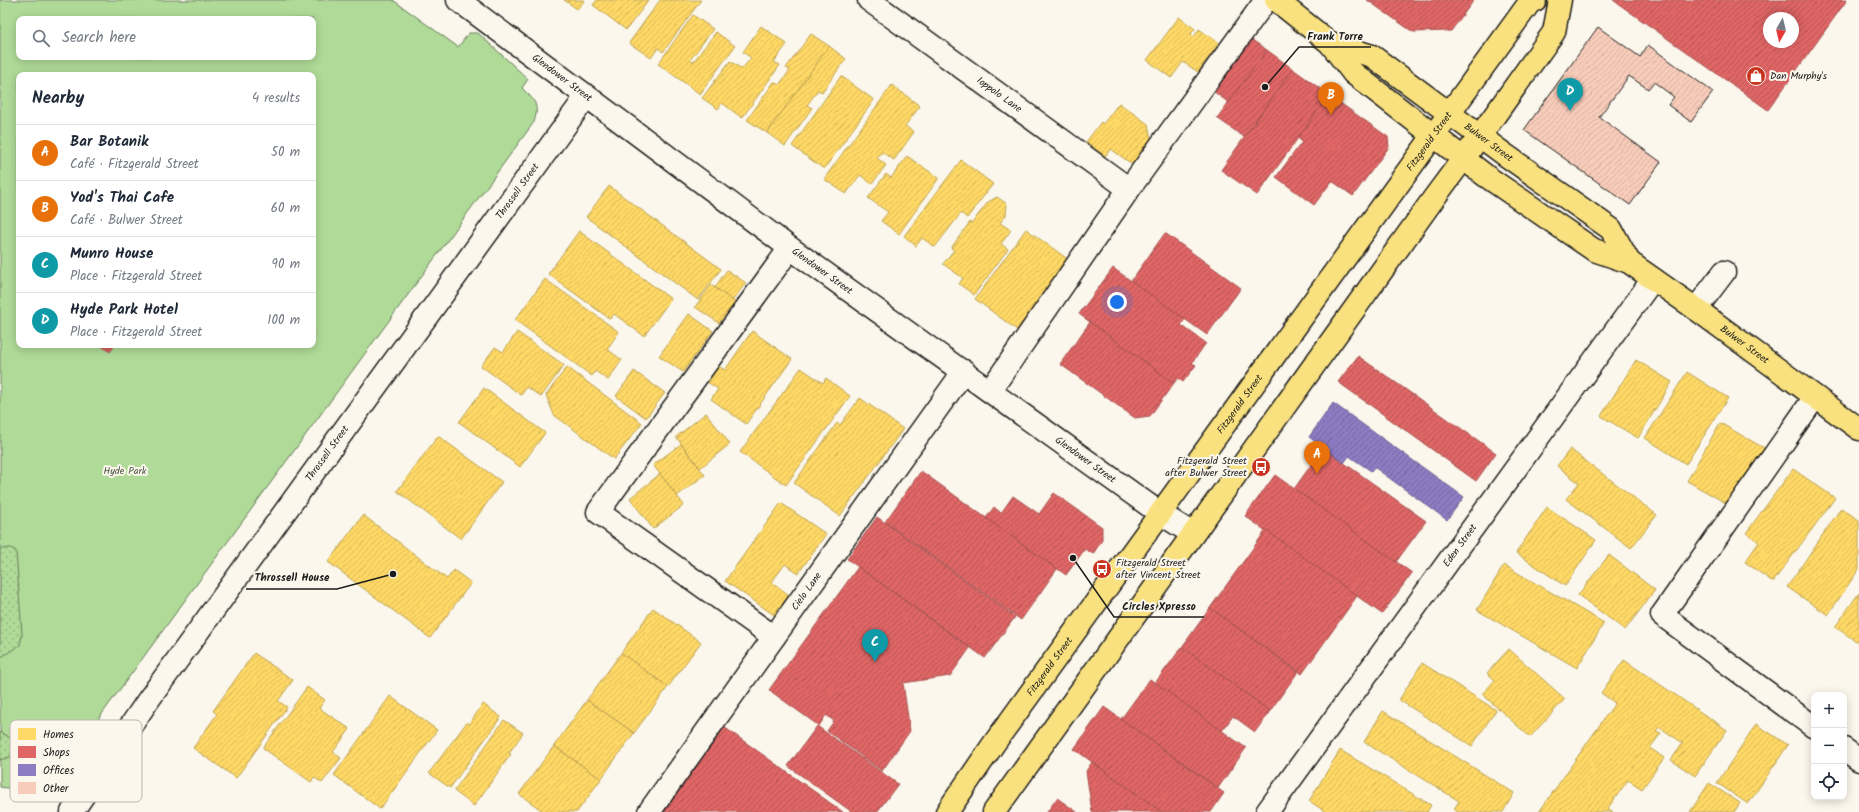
<!DOCTYPE html>
<html lang="en">
<head>
<meta charset="utf-8">
<style>
  body { margin:0; font-family:Kalam,sans-serif; background:#f6f6f7; color:#1f2937 }
  .controls { position:absolute; right:12px; bottom:12px; display:grid; overflow:hidden; border-radius:8px; box-shadow:0 2px 10px #0003 }
  .controls button { width:36px; height:36px; display:grid; place-items:center; padding:0; border:0; border-bottom:1px solid #e0e1e3; background:#fff; color:#1f2937; font:20px sans-serif }
  .compass { position:absolute; left:1763px; top:12px; width:36px; height:36px; border-radius:50%; background:#fff; box-shadow:0 2px 10px #0003; rotate:188deg }
  .you { position:absolute; left:1117px; top:302px; width:14px; height:14px; margin:-10px; border:3px solid #fff; border-radius:50%; background:#1a73e8; box-shadow:0 0 0 6px #1a73e833 }
  .badge { display:grid; place-items:center; width:26px; height:26px; border-radius:50%; background:#111827; color:#fff; font-size:13px; font-weight:700 }
  .pin { position:absolute; translate:-50% -33px; filter:drop-shadow(0 1px 2px #0008) }
  .pin::after { content:''; position:absolute; top:21px; width:14px; height:12px; background:inherit; clip-path:polygon(0 0,100% 0,50% 100%) }
  .list { margin:0; padding:0; list-style:none }
  h2 { display:flex; justify-content:space-between; align-items:center; height:52px; margin:0; padding:0 16px; font-size:17px }
  h2 small { font-size:13px; font-weight:400; color:#747a83 }
  .list li { display:grid; grid-template-columns:26px 1fr auto; gap:12px; align-items:center; box-sizing:border-box; height:56px; padding:0 16px; border-top:1px solid #e0e1e3 }
  .list b { display:block; font-size:15px; white-space:nowrap }
  .list p { margin:0; font-size:13px; white-space:nowrap; color:#747a83 }
  .list em { font-size:13px; font-style:normal; color:#747a83 }
  .icon { flex:none; width:22px; height:22px; fill:none; stroke:currentColor; stroke-width:2; stroke-linecap:round; stroke-linejoin:round }
  .map { position:relative; flex:none; width:1859px; height:812px; overflow:hidden }
  .search { position:absolute; background:#fff; box-shadow:0 2px 10px #0003; left:16px; top:16px; width:300px; height:44px; display:flex; align-items:center; gap:10px; box-sizing:border-box; padding:0 14px; border-radius:8px; color:#747a83; font-size:15px }
  .panel { position:absolute; background:#fff; box-shadow:0 2px 10px #0003; left:16px; top:72px; width:300px; height:276px; border-radius:8px }
  .map>svg:first-child { display:block }
</style>
</head>
<body>
<div class="map">
<svg width="1859" height="812" viewBox="0 0 1859 812">
  <defs>
    <pattern id="garden-dots" width="8" height="8" patternUnits="userSpaceOnUse"><rect width="8" height="8" fill="#afda97"/><path d="M2 2h.1M6 6h.1" fill="none" stroke="#96ba82" stroke-width="1.8" stroke-linecap="round"/></pattern>
    <pattern id="homes-hatch" width="6" height="6" patternUnits="userSpaceOnUse"><rect width="6" height="6" fill="#ffd966"/><path d="M-1 1l2-2M0 6l6-6M5 7l2-2" fill="none" stroke="#daba58"/></pattern>
    <pattern id="shops-hatch" width="6" height="6" patternUnits="userSpaceOnUse"><rect width="6" height="6" fill="#e06666"/><path d="M-1 1l2-2M0 6l6-6M5 7l2-2" fill="none" stroke="#b55353"/></pattern>
    <pattern id="offices-hatch" width="6" height="6" patternUnits="userSpaceOnUse"><rect width="6" height="6" fill="#8e7cc3"/><path d="M-1 1l2-2M0 6l6-6M5 7l2-2" fill="none" stroke="#73659e"/></pattern>
    <pattern id="building-hatch" width="6" height="6" patternUnits="userSpaceOnUse"><rect width="6" height="6" fill="#f8ccba"/><path d="M-1 1l2-2M0 6l6-6M5 7l2-2" fill="none" stroke="#d4af9f"/></pattern>
  </defs>
  <rect width="100%" height="100%" fill="#fbf7ec"/>
  <filter id="ink" filterUnits="userSpaceOnUse"><feTurbulence type="fractalNoise" baseFrequency=".025" numOctaves="2"/><feDisplacementMap in="SourceGraphic" scale="8" xChannelSelector="R" yChannelSelector="G"/><feConvolveMatrix kernelMatrix="1 2 1 2 8 2 1 2 1" color-interpolation-filters="sRGB"/></filter>
  <g filter="url(#ink)">
    <path fill="#afda97" stroke="#667b5a" fill-rule="evenodd" d="M0,0H393L458,47L469,33H478L528,79L522,88C534,100 540,104 534,122L64,766C41,790 32,792 0,787ZM19,19H313V57H19ZM19,75H313V345H19Z"/>
    <g fill="url(#garden-dots)" stroke="#667b5a">
      <path d="M11,548L16,551L22,635L20,645L0,658V549Z"/>
      <path d="M0,732L14,740L17,746L10,757L0,760Z"/>
    </g>
    <g fill="url(#homes-hatch)" stroke="#bba050">
      <path d="M564,0H585L577,9Z"/>
      <path d="M597,0H649L626,30L593,5Z"/>
      <path d="M660,0H701L663,52L658,48L651,58L629,43Z"/>
      <path d="M693,15L713,29L690,60L693,62L716,32L735,46L700,94L658,64Z"/>
      <path d="M1179,17L1195,29L1191,34L1194,37L1199,29L1219,43L1198,72L1183,62L1171,78L1147,60Z"/>
      <path d="M761,26L787,44L774,62L780,65L742,118L722,103L718,109L702,98L730,61L742,69L751,58L743,52Z"/>
      <path d="M811,34L829,46L767,133L747,120L774,82L779,85L790,70L786,68Z"/>
      <path d="M829,46L846,59L822,92L818,90L807,105L812,108L785,146L767,133Z"/>
      <path d="M841,76L874,100L824,169L792,146Z"/>
      <path d="M892,85L920,106L905,126L914,132L894,160L882,152L877,158L886,165L872,184L860,175L846,194L824,179Z"/>
      <path d="M1119,103L1148,124L1151,139L1133,165L1111,149L1105,156L1086,142L1101,122L1103,124Z"/>
      <path d="M907,156L939,178L899,234L881,221L888,212L868,198L886,174L891,178Z"/>
      <path d="M961,160L993,184L967,218L961,213L935,247L922,238L916,246L904,236Z"/>
      <path d="M609,186L721,269L698,300L586,217Z"/>
      <path d="M997,197L1007,204L1006,215L1000,223L1011,230L1001,244L1008,249L974,295L959,284L963,278L943,264L954,250L951,248L970,222L972,223L988,202Z"/>
      <path d="M1026,229L1069,260L1017,330L975,299Z"/>
      <path d="M579,231L671,299L644,336L614,314L610,319L548,274Z"/>
      <path d="M727,270L746,283L732,301L715,287Z"/>
      <path d="M545,279L619,332L607,349L622,360L608,380L595,371L592,376L515,320Z"/>
      <path d="M711,285L735,302L719,323L695,307Z"/>
      <path d="M689,314L713,331L683,372L659,356Z"/>
      <path d="M752,331L792,359L746,424L711,399L718,389L707,382L718,366L725,370Z"/>
      <path d="M517,332L564,365L541,397L527,387L521,395L481,366L495,347L503,352Z"/>
      <path d="M1636,360L1672,382L1638,438L1601,416Z"/>
      <path d="M567,367L642,423L614,459L554,415L546,395Z"/>
      <path d="M801,368L823,383L826,378L850,396L786,485L740,452Z"/>
      <path d="M634,371L665,393L646,418L616,396Z"/>
      <path d="M1687,372L1728,398L1686,464L1645,438Z"/>
      <path d="M484,388L545,433L520,467L459,422Z"/>
      <path d="M860,398L903,429L840,516L794,483L837,423L840,425Z"/>
      <path d="M706,413L730,444L700,468L676,437Z"/>
      <path d="M1720,423L1764,448L1731,506L1687,481Z"/>
      <path d="M438,436L502,482L461,539L397,491Z"/>
      <path d="M681,444L705,475L677,496L653,465Z"/>
      <path d="M1570,449L1657,515L1631,548L1566,499L1579,483L1557,466Z"/>
      <path d="M1793,469L1835,498L1773,582L1745,562L1759,542L1746,533Z"/>
      <path d="M660,474L684,505L653,529L630,498Z"/>
      <path d="M781,503L826,534L798,574L785,564L772,582L789,595L774,615L725,581Z"/>
      <path d="M1547,507L1596,540L1565,586L1516,553Z"/>
      <path d="M1841,508L1859,520V569L1828,615L1787,587Z"/>
      <path d="M363,515L447,579L454,570L471,583L430,638L328,562Z"/>
      <path d="M1609,555L1655,590L1625,630L1578,595Z"/>
      <path d="M1504,565L1604,623L1577,668L1477,610Z"/>
      <path d="M1859,593V643L1835,627Z"/>
      <path d="M653,608L701,642L668,687L621,653Z"/>
      <path d="M1509,649L1565,699L1530,737L1482,694L1495,680L1487,673Z"/>
      <path d="M254,653L293,680L278,701L287,707L236,778L193,748L217,714L213,711Z"/>
      <path d="M621,653L668,687L634,733L587,700Z"/>
      <path d="M1624,660L1727,730L1695,776L1671,760L1683,743L1659,727L1656,731L1661,733L1650,748L1664,758L1642,789L1628,780L1608,808L1613,812H1539L1615,703L1601,693Z"/>
      <path d="M1422,663L1496,710L1472,746L1399,700Z"/>
      <path d="M307,687L325,700L319,708L350,729L333,752L341,758L322,783L314,777L311,782L263,748Z"/>
      <path d="M390,696L437,730L380,809L334,775Z"/>
      <path d="M587,700L634,733L601,779L554,746Z"/>
      <path d="M483,704L501,717L450,788L429,773L467,722L469,724Z"/>
      <path d="M1383,711L1514,793L1503,812H1458L1454,809L1459,801L1364,742Z"/>
      <path d="M504,720L523,733L509,753L511,754L474,806L454,791Z"/>
      <path d="M1756,724L1788,745L1748,804L1717,783Z"/>
      <path d="M554,746L601,779L577,812H544L519,794Z"/>
      <path d="M1340,750L1431,805L1427,812H1326L1309,801Z"/>
      <path d="M1709,783L1740,803L1734,812H1690Z"/>
    </g>
    <g fill="url(#shops-hatch)" stroke="#a55050" fill-rule="evenodd">
      <path d="M1367,0H1474L1451,31L1413,32Z"/>
      <path d="M1613,0H1847L1768,110ZM1769,18H1793V42H1769Z"/>
      <path d="M1246,36L1267,50L1229,103L1209,88Z"/>
      <path d="M1267,50L1293,69L1244,137L1217,118Z"/>
      <path d="M1293,69L1329,95L1257,195L1221,170Z"/>
      <path d="M1329,95L1388,137L1389,147L1353,196L1332,181L1314,205L1276,177L1302,142L1298,138Z"/>
      <path d="M1165,233L1241,288L1207,335L1131,281Z"/>
      <path d="M1113,268L1185,319L1181,325L1206,343L1192,363L1196,365L1183,382L1178,378L1174,383L1079,314Z"/>
      <path d="M1090,322L1174,383L1150,416L1135,418L1060,364Z"/>
      <path d="M100,345H115L110,352Z"/>
      <path d="M1358,356L1496,453L1476,481L1338,382Z"/>
      <path d="M1323,448L1426,521L1396,562L1294,489Z"/>
      <path d="M921,471L1057,569L1021,620L885,522Z"/>
      <path d="M1275,475L1412,573L1382,614L1245,516Z"/>
      <path d="M1054,493L1102,527V540L1093,554L1085,549L1066,575L986,518L994,507L1001,513L1013,496L1039,514Z"/>
      <path d="M877,517L1015,617L985,658L847,559Z"/>
      <path d="M1266,530L1357,596L1302,674L1210,608Z"/>
      <path d="M858,567L970,648L950,676L903,683L910,731L882,771L827,731L834,721L826,715L819,726L769,690Z"/>
      <path d="M1210,608L1298,672L1270,711L1182,647Z"/>
      <path d="M1182,647L1270,711L1255,732L1233,716L1222,731L1155,683Z"/>
      <path d="M1150,679L1246,748L1218,788L1121,719Z"/>
      <path d="M1104,707L1224,793L1211,812H1162L1074,749Z"/>
      <path d="M817,726L898,784L877,812H852L788,766Z"/>
      <path d="M724,727L843,812H663Z"/>
      <path d="M1092,762L1162,812H1092L1086,771Z"/>
      <path d="M1057,798L1077,812H1047Z"/>
    </g>
    <path fill="url(#offices-hatch)" stroke="#6c5f91" d="M1333,403L1464,497L1447,520L1374,467L1371,471L1349,456L1344,463L1309,437Z"/>
    <path fill="url(#building-hatch)" stroke="#1c1c1c" d="M1598,27L1640,57L1648,45L1713,92L1691,122L1668,105L1674,97L1654,82L1648,89L1629,76L1599,117L1661,162L1630,205L1524,130Z"/>
    <g fill="none" stroke-linecap="round" stroke-linejoin="round">
      <g stroke="#1c1c1c" stroke-width="25">
        <g id="minor">
          <path id="s1" d="M458,0L790,248L1161,514L1193,534"/>
          <path id="s2" d="M869,0L1129,189"/>
          <path d="M1696,309L1724,272"/>
          <path d="M990,391L1129,189L1266,0"/>
          <path d="M774,637L598,512L790,248"/>
          <path d="M1814,727L1662,615L1815,397"/>
          <path d="M1844,749L1859,760"/>
          <path id="s3" d="M72,812L149,699L586,97"/>
          <path id="s4" d="M649,812L964,371"/>
          <path id="s5" d="M1267,812L1653,279"/>
        </g>
      </g>
      <g stroke="#1c1c1c" stroke-width="25">
        <g id="major">
          <path id="s6" d="M1276,0L1330,43L1353,73L1486,176L1594,250L1629,262L1696,309L1859,429"/>
          <path id="s7" d="M1330,43L1372,56L1504,154L1611,229L1629,262"/>
          <path id="s8" d="M947,812L995,742C1174,496 1352,249 1530,2L1535,0"/>
          <path d="M994,812L1434,198L1480,136L1554,32L1560,0"/>
        </g>
      </g>
      <use href="#minor" stroke="#fbf7ec" stroke-width="22"/>
      <use href="#major" stroke="#fae180" stroke-width="22"/>
    </g>
  </g>
  <defs>
    <g id="shop-disc" transform="scale(1)"><circle r="9.5" fill="#c8321e" stroke="#fbf7ec"/><path d="M-5-2.5h2.3a2.7 3.5 0 0 1 5.4 0H5L5.5 6h-11ZM-1.5-2.5h3a1.5 2.3 0 0 0-3 0Z" fill="#fff"/></g>
    <g id="bus-disc" transform="scale(1)"><circle r="9.5" fill="#c8321e" stroke="#fbf7ec"/><path d="M-5-6H5V4H4V6H2V4H-2V6H-4V4H-5ZM-3.5-4V0h7V-4ZM-3.5 1.2v1.5H-2V1.2ZM2 1.2v1.5H3.5V1.2Z" fill="#fff"/></g>
  </defs>
  <g fill-rule="evenodd">
    <use href="#shop-disc" x="1756" y="76"/>
    <use href="#bus-disc" x="1261" y="467"/>
    <use href="#bus-disc" x="1102" y="569"/>
  </g>
  <g text-anchor="middle" dominant-baseline="central" stroke-width="4" stroke-linejoin="round" paint-order="stroke">
    <g font-size="10" fill="#1c1c1c" stroke="#fbf7ec" text-anchor="start">
      <text x="1770" y="76">Dan Murphy's</text>
      <text x="1247" y="461" text-anchor="end">Fitzgerald Street<tspan x="1247" dy="12">after Bulwer Street</tspan></text>
      <text x="1116" y="563">Fitzgerald Street<tspan x="1116" dy="12">after Vincent Street</tspan></text>
    </g>
    <g font-size="10" fill="#1c1c1c" stroke="#fbf7ec">
      <text stroke="none"><textPath href="#s1" startOffset="130">Glendower Street</textPath></text>
      <text stroke="none"><textPath href="#s2" startOffset="161">Ioppolo Lane</textPath></text>
      <text stroke="none"><textPath href="#s8" startOffset="826">Fitzgerald Street</textPath></text>
      <text stroke="none"><textPath href="#s7" startOffset="189">Bulwer Street</textPath></text>
      <text stroke="none"><textPath href="#s3" startOffset="764">Throssell Street</textPath></text>
      <text stroke="none"><textPath href="#s1" startOffset="454">Glendower Street</textPath></text>
      <text stroke="none"><textPath href="#s6" startOffset="585">Bulwer Street</textPath></text>
      <text stroke="none"><textPath href="#s8" startOffset="502">Fitzgerald Street</textPath></text>
      <text stroke="none"><textPath href="#s3" startOffset="440">Throssell Street</textPath></text>
      <text stroke="none"><textPath href="#s1" startOffset="778">Glendower Street</textPath></text>
      <text stroke="none"><textPath href="#s5" startOffset="329">Eden Street</textPath></text>
      <text stroke="none"><textPath href="#s4" startOffset="271">Cielo Lane</textPath></text>
      <text stroke="none"><textPath href="#s8" startOffset="178">Fitzgerald Street</textPath></text>
    </g>
    <g font-size="10" fill="#485541" stroke="#fbf7ec">
      <text x="125" y="471">Hyde Park</text>
    </g>
  </g>
  <rect x="10" y="720" width="132" height="82" rx="6" fill="#fbf7ec" stroke="#b8b5ae" stroke-width="1"/>
  <rect x="18" y="728" width="18" height="12" fill="#ffd966"/>
  <rect x="18" y="746" width="18" height="12" fill="#e06666"/>
  <rect x="18" y="764" width="18" height="12" fill="#8e7cc3"/>
  <rect x="18" y="782" width="18" height="12" fill="#f8ccba"/>
  <g font-size="11" fill="#1c1c1c">
    <text x="43" y="738">Homes</text>
    <text x="43" y="756">Shops</text>
    <text x="43" y="774">Offices</text>
    <text x="43" y="792">Other</text>
  </g>
  <path fill="none" stroke="#1c1c1c" stroke-width="1.5" d="M1265 87L1299 47H1371M393 574L337 589H246M1073 558L1114 617H1204"/>
  <g fill="#1c1c1c" stroke="#fbf7ec" stroke-width="1.5">
    <circle cx="1265" cy="87" r="4"/>
    <circle cx="393" cy="574" r="4"/>
    <circle cx="1073" cy="558" r="4"/>
  </g>
  <g font-size="11" text-anchor="middle" font-weight="bold" fill="#1c1c1c" stroke="#fbf7ec" stroke-width="4" stroke-linejoin="round" paint-order="stroke">
    <text x="1335" y="40">Frank Torre</text>
    <text x="292" y="581">Throssell House</text>
    <text x="1159" y="610">Circles Xpresso</text>
  </g>
</svg>
<div class="controls">
<button>+</button>
<button>−</button>
<button><svg class="icon" aria-label="locate" viewBox="0 0 24 24"><circle cx="12" cy="12" r="6"/><path d="M12 2v4M12 18v4M2 12h4M18 12h4"/></svg></button>
</div>
<svg class="compass" viewBox="-18 -18 36 36"><path d="M0-13l5 13h-10z" fill="#e53935"/><path d="M0 13l5-13h-10z" fill="#747a83"/></svg>
<div class="you"></div>
<div class="pin badge" style="left:1317px;top:474px;background:#e8710a">A</div>
<div class="pin badge" style="left:1331px;top:115px;background:#e8710a">B</div>
<div class="pin badge" style="left:875px;top:662px;background:#0f9aa8">C</div>
<div class="pin badge" style="left:1570px;top:111px;background:#0f9aa8">D</div>
<div class="search"><svg class="icon" aria-label="search" viewBox="0 0 24 24"><circle cx="10" cy="10" r="6"/><path d="M15 15l6 6"/></svg>Search here</div>
<section class="panel">
<h2>Nearby<small>4 results</small></h2>
<ul class="list">
<li><span class="badge" style="background:#e8710a">A</span><div><b>Bar Botanik</b><p>Café · Fitzgerald Street</p></div><em>50 m</em></li>
<li><span class="badge" style="background:#e8710a">B</span><div><b>Yod's Thai Cafe</b><p>Café · Bulwer Street</p></div><em>60 m</em></li>
<li><span class="badge" style="background:#0f9aa8">C</span><div><b>Munro House</b><p>Place · Fitzgerald Street</p></div><em>90 m</em></li>
<li><span class="badge" style="background:#0f9aa8">D</span><div><b>Hyde Park Hotel</b><p>Place · Fitzgerald Street</p></div><em>100 m</em></li>
</ul>
</section>
</div>
</body>
</html>
